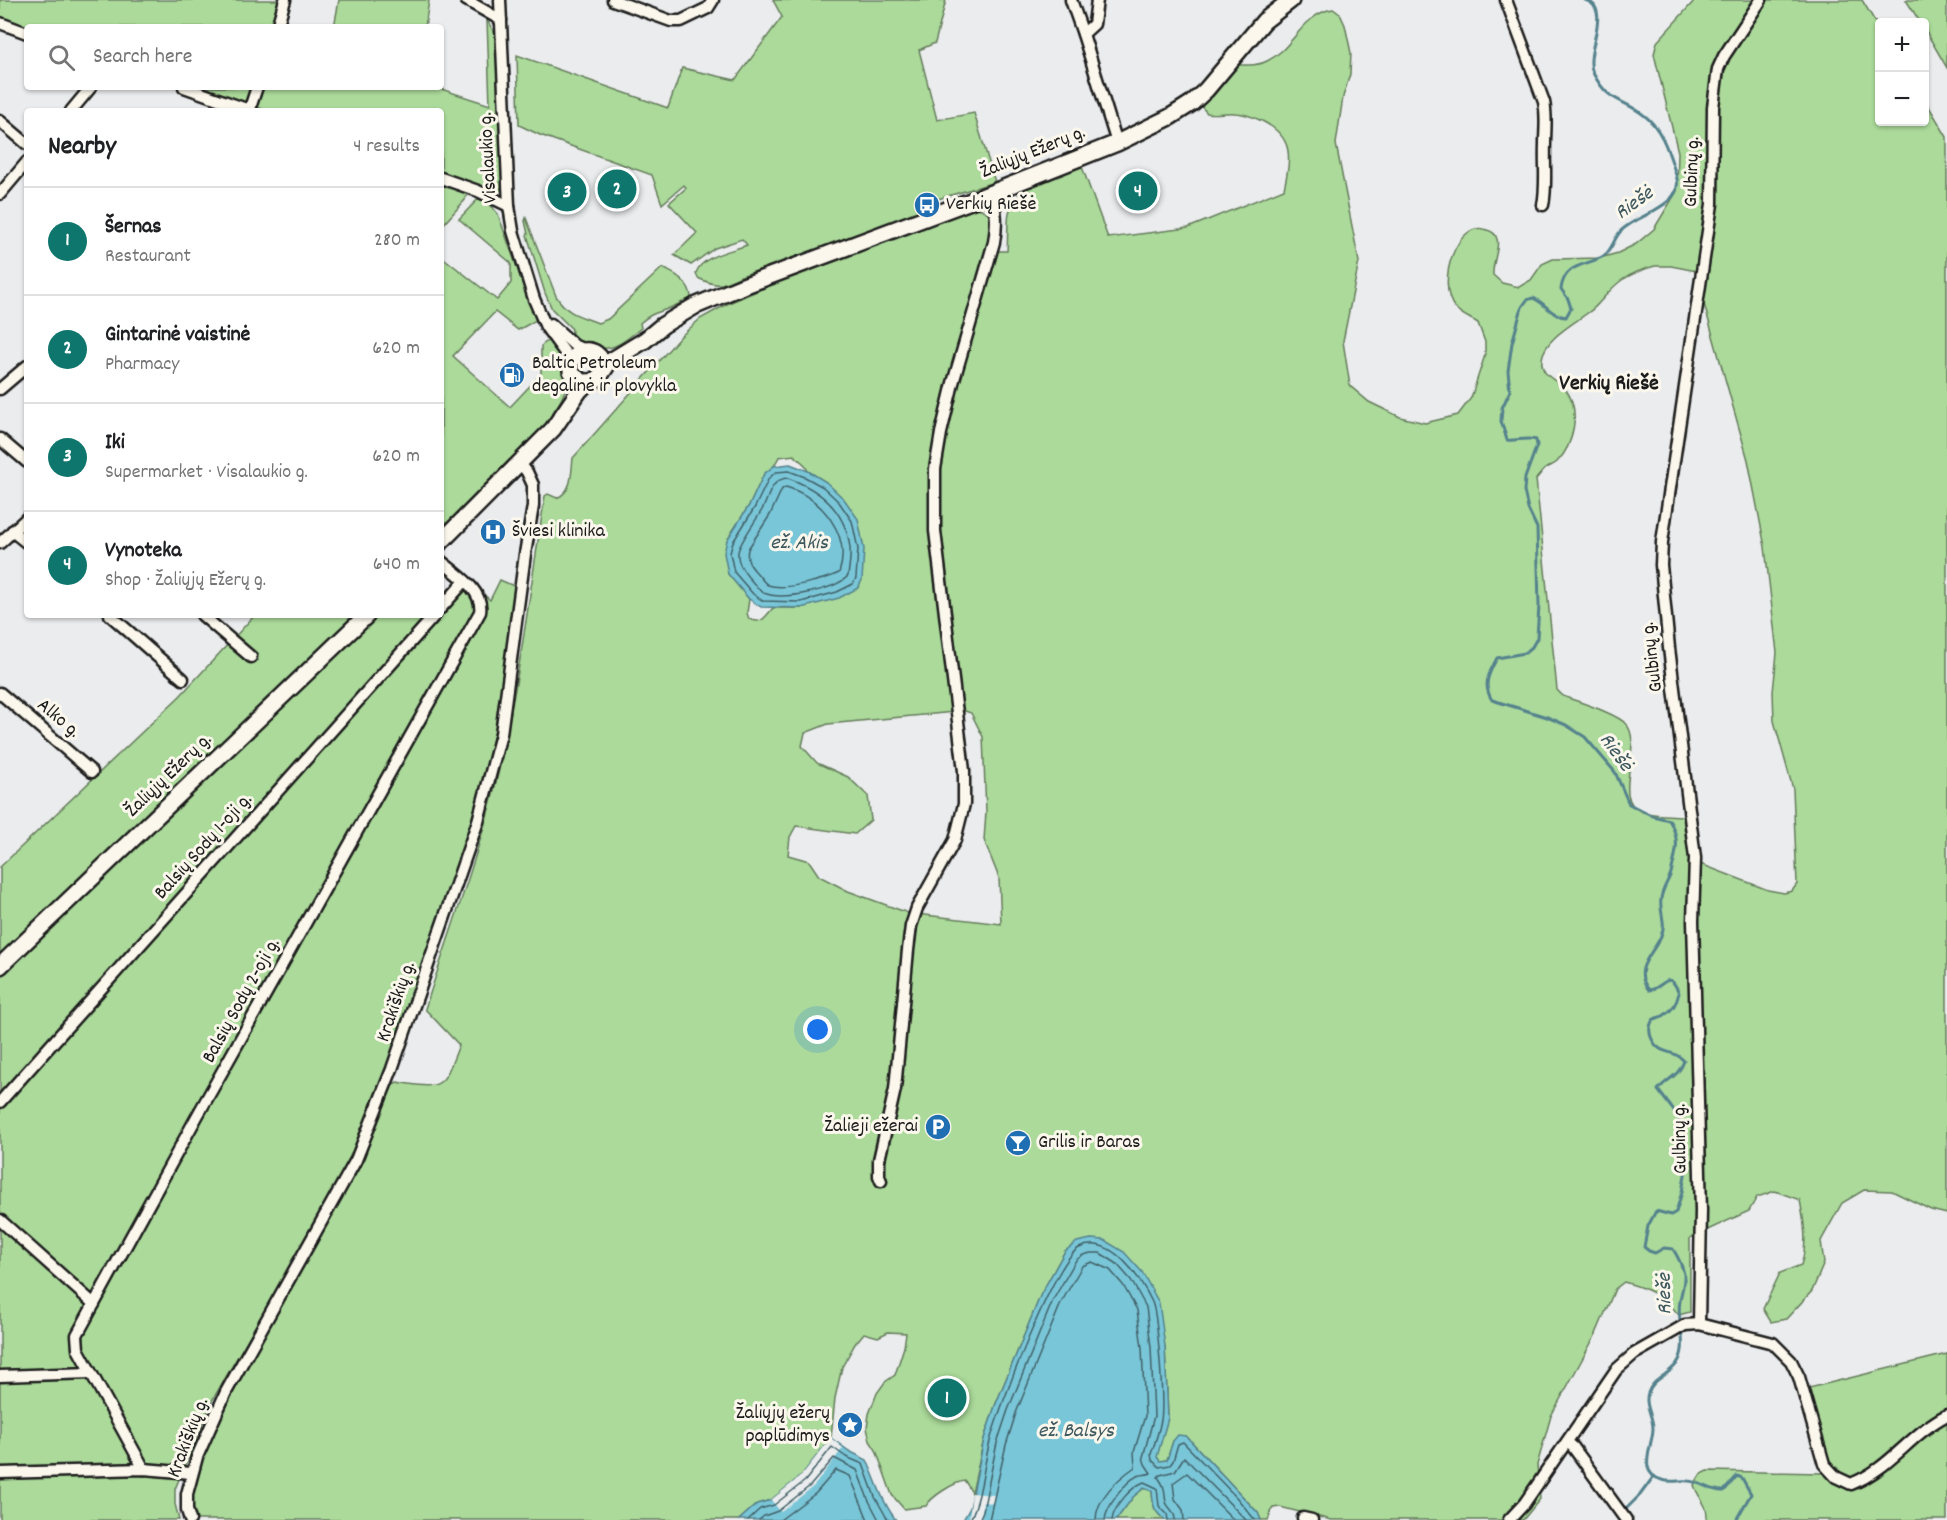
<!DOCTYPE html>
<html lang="en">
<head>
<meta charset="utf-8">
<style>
  body { margin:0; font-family:Dekko,sans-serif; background:#f6f6f6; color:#202124 }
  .controls { position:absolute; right:18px; top:18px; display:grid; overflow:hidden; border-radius:6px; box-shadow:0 2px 4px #0004 }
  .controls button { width:54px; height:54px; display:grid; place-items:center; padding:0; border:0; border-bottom:2px solid #e0e0e0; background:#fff; color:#202124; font:30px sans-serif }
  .you { position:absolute; left:818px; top:1030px; width:21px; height:21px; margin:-15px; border:4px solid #fff; border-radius:50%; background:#1a73e8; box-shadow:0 0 0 9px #1a73e833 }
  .badge { display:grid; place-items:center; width:39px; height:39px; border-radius:50%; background:#0f766e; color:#fff; font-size:20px; font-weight:700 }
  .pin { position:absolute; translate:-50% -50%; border:3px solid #fff; box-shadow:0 2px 6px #0006 }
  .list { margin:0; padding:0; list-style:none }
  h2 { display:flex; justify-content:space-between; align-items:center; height:78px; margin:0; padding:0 24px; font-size:26px }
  h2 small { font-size:20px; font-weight:400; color:#757577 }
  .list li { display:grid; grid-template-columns:39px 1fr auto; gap:18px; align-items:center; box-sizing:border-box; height:108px; padding:0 24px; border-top:2px solid #e0e0e0 }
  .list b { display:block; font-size:22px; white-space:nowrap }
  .list p { margin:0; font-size:20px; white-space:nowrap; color:#757577 }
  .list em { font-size:20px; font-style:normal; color:#757577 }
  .icon { flex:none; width:33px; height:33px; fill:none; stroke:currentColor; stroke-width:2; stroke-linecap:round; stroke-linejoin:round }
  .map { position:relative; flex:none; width:1947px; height:1520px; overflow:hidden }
  .search { position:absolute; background:#fff; box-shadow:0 2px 4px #0004; left:24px; top:24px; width:420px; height:66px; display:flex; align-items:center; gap:15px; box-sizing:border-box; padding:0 21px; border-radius:6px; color:#757577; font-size:22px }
  .panel { position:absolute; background:#fff; box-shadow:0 2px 4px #0004; left:24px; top:108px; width:420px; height:510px; border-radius:6px }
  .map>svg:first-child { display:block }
</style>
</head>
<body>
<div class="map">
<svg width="1947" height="1520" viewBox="0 0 1947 1520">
  <rect width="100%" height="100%" fill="#ebeced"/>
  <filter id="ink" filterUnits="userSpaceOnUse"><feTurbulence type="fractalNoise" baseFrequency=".0167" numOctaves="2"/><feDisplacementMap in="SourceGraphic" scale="12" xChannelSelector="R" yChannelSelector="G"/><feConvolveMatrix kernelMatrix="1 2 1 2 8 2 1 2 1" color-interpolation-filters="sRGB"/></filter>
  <g filter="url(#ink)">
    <g fill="#abda9a" stroke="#647b5b" stroke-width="1.5" fill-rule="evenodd">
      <path d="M0,0H281L272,27H27V28L0,19Z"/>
      <path d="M339,0H429L425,27H334Z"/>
      <path d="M773,0H946L935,43L919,50L937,120L974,113L995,182L938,199L905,221L741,276C722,285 718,288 698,278L696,273C702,255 732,251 747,245L742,239L715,248L691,265L674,255L697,233L669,203L686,188L684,185L662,204L652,175L540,135L519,125L517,55L668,108L682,68L735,80L782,17Z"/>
      <path d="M1695,0H1862L1879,28L1880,122H1924L1925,100L1947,137V1214L1931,1210L1892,1191L1864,1190L1842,1203L1821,1241L1824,1263L1812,1291L1786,1319L1771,1322L1763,1309L1780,1273L1801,1265C1808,1244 1804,1221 1800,1200L1775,1191L1757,1197L1749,1211L1690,1238V1312L1679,1315C1660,1293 1651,1290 1624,1282L1615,1289L1596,1334L1551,1416L1537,1465L1540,1499L1523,1520H1331L1280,1507L1273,1508L1268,1520H1261L1258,1513L1186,1436L1173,1441L1167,1460L1160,1461L1156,1457L1168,1418L1165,1346L1065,1251L1041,1294L995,1406L984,1439L972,1493L965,1481C954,1482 931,1497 926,1506L904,1509L892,1495L876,1450L870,1441L867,1428L869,1414L877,1393L885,1382L895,1375L904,1347L906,1333L888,1332L878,1337L864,1333L855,1344L842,1367L835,1398L831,1438L801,1476L771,1500L757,1504L739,1520H195L191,1508L193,1478L253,1351L365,1149L392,1085L397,1082C444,1090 442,1088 459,1045L425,1009C450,931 479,854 498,774C519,683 530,589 545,496L548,494L557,498C573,491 571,473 573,458L680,337L700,319L729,303L807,269L975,208L981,209L990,214L992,222L987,251H1007C1008,239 1007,225 1009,213C1015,183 1057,173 1081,164L1108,238L1188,228L1284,189C1291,157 1294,137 1262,121C1253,117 1245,113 1235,113C1225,112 1217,115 1207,113L1200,105L1234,65C1245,65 1258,66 1267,61C1293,49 1302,14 1333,9L1340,14L1345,25L1351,53L1350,74L1343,97L1336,144L1359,262L1343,341L1350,386L1369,402L1400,417L1425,423L1458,415L1471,398L1485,355V342L1478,323C1470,318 1461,315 1455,308C1435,284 1457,218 1487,230C1491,231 1496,234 1497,239C1500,248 1492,263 1493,275L1502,283L1519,287L1531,280L1542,264L1553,259L1600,258L1618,253L1636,244L1654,229L1677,191L1678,152L1654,54L1657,42ZM1655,266H1671L1707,273L1702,297L1748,460L1765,547L1777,653L1773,692L1774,721L1793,789L1797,884L1792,891L1784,893L1768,890L1690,860L1685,816C1672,815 1656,816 1643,812C1609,802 1645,745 1626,724C1616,713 1578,702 1563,696L1557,690L1536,479C1539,476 1542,471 1545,469C1549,466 1554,465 1557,462C1574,445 1581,410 1566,390C1557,379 1540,377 1542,359C1544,338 1578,321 1593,309C1603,300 1610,288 1622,280C1633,273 1643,269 1655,266ZM794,455L804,464L808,471L826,482L801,608H773C765,617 762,625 749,619L747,613L749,599L728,574L727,540L750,504L764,474L774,466L779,457ZM965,711L971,713L983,737L986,812L984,840L999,878L1001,924L908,913L848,891L819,876L809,861L788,855L790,837L796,826L855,834L871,820L868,796L848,777L817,763L802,746L805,733L828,724Z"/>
      <path d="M1906,0H1947V68L1925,30L1924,22H1920Z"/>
      <path d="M487,20L496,36L502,184L501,189L498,192L441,173V111H266L256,106L260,87H435L490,105Z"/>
      <path d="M195,87H251L247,99L244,103Z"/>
      <path d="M441,183L465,192L467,194L465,200L441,227Z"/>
      <path d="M478,199L488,202L498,214L532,310L538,319L518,330L495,312L453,356L510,407L541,374V346L551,338L563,350L567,379L566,388L561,400L547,424L441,534V256L497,300L511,283V263L459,219Z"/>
      <path d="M526,218L556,296C568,315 578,315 598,323L608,319L662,268C675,273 691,283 691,298C685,301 679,304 672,307C659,313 652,312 640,323L641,328C610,353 609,352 571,340L572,329L552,309L545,293L527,235L528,234L525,221Z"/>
      <path d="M466,578L490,600L500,580L516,587L498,713L484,782L427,957L364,1132L347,1169L213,1399L175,1489V1504L179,1520H0V974L372,615H441V603Z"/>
      <path d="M255,615H359L0,960V867L180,696Z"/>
      <path d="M1947,1354V1520H1707C1708,1503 1699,1500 1694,1485L1700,1475L1708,1471L1822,1473L1829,1461L1805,1389Z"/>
      <path d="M1144,1488L1152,1491C1153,1505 1153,1511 1165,1520H1116L1133,1497Z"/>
    </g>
    <g fill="#79c6d8" stroke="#54828d" stroke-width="1.5">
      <path d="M790,464L808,471L826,482L844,499L858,519L864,549L862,580L858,588L839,598L801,608L761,607L749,599L728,574L724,553L727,540L750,504L764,474L774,466Z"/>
      <path d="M1091,1239L1104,1240L1124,1252L1142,1272L1159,1303L1165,1346L1168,1418L1157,1457L1160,1461L1167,1460L1173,1441L1178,1435L1186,1436L1258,1513L1261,1520H1165C1153,1511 1153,1505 1152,1491L1144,1488L1133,1497L1116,1520H963L970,1508L984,1439L995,1406L1041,1294L1065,1251L1077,1242Z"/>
      <path d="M831,1438L849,1451L867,1460C876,1480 882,1502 896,1520H739L757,1504L771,1500L801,1476Z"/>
    </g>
    <g fill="#ebeced">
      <path d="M831,1438L843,1448L814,1486L781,1512L771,1500L801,1476Z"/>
      <path d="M972,1493L994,1495L993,1503L983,1502L981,1520H969Z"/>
    </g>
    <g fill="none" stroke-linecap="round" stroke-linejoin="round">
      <g stroke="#416067" stroke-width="1.5">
        <path d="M789,471L805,477L823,487L839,502L852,521L858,549L856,578L853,584L837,592L801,602L763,601L753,594L734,572L730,553L733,542L755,507L769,478L776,472Z"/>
        <path d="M788,478C821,490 846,512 850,548C851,557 849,567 848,576C835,590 782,601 764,593C758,590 753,582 748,577C742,569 737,562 738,552C739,543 758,518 763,508C770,494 771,479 788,478Z"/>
        <path d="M786,487C822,498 852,535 839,573C824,580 784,591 768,585C763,582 759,575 755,571C749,564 746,559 748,549L770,515L782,489Z"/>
        <path d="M748,1520L760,1509L774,1505L805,1481L832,1447L846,1457L863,1464L875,1497L888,1520"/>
        <path d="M759,1520L764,1516L778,1511L810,1486L834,1458L857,1470L868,1499L879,1520"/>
        <path d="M780,1520L816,1493L836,1470L850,1476L868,1520"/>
        <path d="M970,1520C982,1496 983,1467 990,1441C999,1409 1055,1260 1079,1248C1111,1232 1141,1279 1152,1302C1158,1316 1164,1403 1161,1420C1159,1431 1155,1443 1151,1454L1152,1460L1159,1467L1170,1465L1173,1461L1178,1444L1183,1442L1237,1498L1255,1520"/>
        <path d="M979,1520L983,1511L997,1443L1008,1410L1053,1300L1076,1260L1083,1255L1091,1253H1100L1116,1263L1131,1280L1146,1307L1151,1347L1154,1416L1143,1457L1145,1464L1151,1473C1147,1475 1143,1474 1137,1476C1125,1482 1106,1507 1105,1520"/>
        <path d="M989,1520L1006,1445L1016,1413L1061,1303L1082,1266L1092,1262L1110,1270L1123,1285L1137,1310L1142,1348L1145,1416L1134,1452L1135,1467C1119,1478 1096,1498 1096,1520"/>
        <path d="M1112,1520C1114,1506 1131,1487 1144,1482L1157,1488L1159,1506L1167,1514L1168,1520"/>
        <path d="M1175,1520C1175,1510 1168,1509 1166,1502C1163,1489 1167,1490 1158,1477L1160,1475L1175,1471L1184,1457L1246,1520"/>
        <path d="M1184,1520L1183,1510L1175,1499L1173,1483L1187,1473L1234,1520"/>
      </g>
      <g stroke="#54828d" stroke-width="3">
        <path d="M1585,0C1614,8 1583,53 1593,73C1609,103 1619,97 1641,113C1662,127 1669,153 1676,175C1687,207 1633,215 1620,232C1614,239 1612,249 1605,255C1588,267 1565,261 1561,289L1568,299L1571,308L1566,317C1551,316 1546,303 1533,298L1527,300L1522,307L1512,343L1508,371L1510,391L1502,408L1501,421L1507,440C1516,441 1528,437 1536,440L1537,445L1525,478L1524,491L1528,509L1537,528L1539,605L1537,638L1532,647L1525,653L1497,658C1489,673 1482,685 1492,700L1547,717L1566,725L1585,737L1615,772L1629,804L1653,816L1669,820C1681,839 1676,853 1671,873C1668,882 1662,889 1661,899C1659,912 1667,923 1661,936C1654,953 1631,969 1649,990C1665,988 1668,967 1679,993C1677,1003 1672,1011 1663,1016C1662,1016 1655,1019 1654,1019C1649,1024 1649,1032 1651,1037C1659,1057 1674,1048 1684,1061C1678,1078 1667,1078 1658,1090L1677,1115L1680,1123L1679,1150L1684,1159L1686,1169L1682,1192L1676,1212L1671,1215L1656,1211L1648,1226L1644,1247L1649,1251L1655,1253L1664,1248L1673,1249C1678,1257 1682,1265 1684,1274C1685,1284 1681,1292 1680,1301C1676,1320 1688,1342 1679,1360C1672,1375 1653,1377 1648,1393C1644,1405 1653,1416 1653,1428C1653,1446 1636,1473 1662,1480C1671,1483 1680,1480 1689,1481C1702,1482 1711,1492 1724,1491L1737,1476L1742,1478L1751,1494L1736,1520"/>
        <path d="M1625,1510L1640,1495L1654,1476"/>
      </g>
      <g stroke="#1c1c1c" stroke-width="15">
        <g id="street">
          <path d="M466,0L501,20"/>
          <path d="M500,0L509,206L513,231L534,299L546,327L571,361"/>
          <path d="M613,0L671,21H681L708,8L713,0"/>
          <path d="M1071,0L1083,34L1117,143"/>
          <path d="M1506,0L1544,102C1547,117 1545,129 1545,144C1544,165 1547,185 1543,205"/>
          <path d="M0,23L27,33"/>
          <path d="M277,27L285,0"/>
          <path d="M1083,34L1094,24L1097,0"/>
          <path d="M184,87L252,111"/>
          <path d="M71,111L91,87"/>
          <path d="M249,111L257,87"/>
          <path d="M0,121L27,144"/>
          <path d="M441,178L478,191L509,206"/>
          <path d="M0,194L27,162"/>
          <path d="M551,324L575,346L585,350"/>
          <path d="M0,389L27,366"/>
          <path d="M0,439L27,462"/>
          <path d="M12,531L27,543"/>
          <path d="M0,543L27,518"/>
          <path d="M441,608L465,581"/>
          <path d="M110,615L183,679"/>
          <path d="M202,615L251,657"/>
          <path d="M0,693L92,772"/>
          <path d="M0,1102L435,615"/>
          <path d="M881,1181L879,1176V1160L895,1089L908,950L911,926L917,908L955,840L964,804V771L935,531V469L941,433L953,383L994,242C997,224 997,210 990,193"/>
          <path d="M0,1220L94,1304"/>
          <path d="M1699,1324L1701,1210L1693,921L1695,858L1669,648L1661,565L1662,542L1712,204L1713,107L1718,69L1724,56L1761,0"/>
          <path d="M0,1376L91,1373"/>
          <path d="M1567,1442L1573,1447L1626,1520"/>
          <path d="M144,1469L78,1349L77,1335L195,1120L480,612C484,590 455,573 441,561"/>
          <path d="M0,1473L144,1469L191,1473"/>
          <path d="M1303,1518L1312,1520"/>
          <path d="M190,1520L187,1510V1494L197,1457L226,1392L356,1160L392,1069L478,821L501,734L525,554L533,506V485L527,472L519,462"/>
          <path d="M1509,1520L1524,1504L1616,1370L1634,1354L1685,1325L1699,1324L1773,1343L1791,1361L1799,1377L1824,1464L1836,1477L1851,1484C1890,1469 1910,1434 1947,1415"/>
        </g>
      </g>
      <g stroke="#1c1c1c" stroke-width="20">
        <g id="secondary">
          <path d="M603,370C603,355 593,348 579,352L571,361V371L574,376L583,382H592L599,377L609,362L645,340L663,325L695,306L743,286L976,199L1117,143L1170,117L1192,103L1206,90L1264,21L1291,0"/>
          <path d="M441,542L553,429L579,391L588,382"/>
          <path d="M0,966L367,615"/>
        </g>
      </g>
      <use href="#street" stroke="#fbf7ec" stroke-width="10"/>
      <use href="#secondary" stroke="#fbf7ec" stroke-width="15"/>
    </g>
  </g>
  <defs>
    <g id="bus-disc" transform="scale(1.35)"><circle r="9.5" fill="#1f6fb2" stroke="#fbf7ec"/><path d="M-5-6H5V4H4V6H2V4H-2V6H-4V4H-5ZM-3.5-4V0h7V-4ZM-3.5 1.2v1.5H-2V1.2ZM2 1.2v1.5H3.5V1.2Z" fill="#fff"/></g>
    <g id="fuel-disc" transform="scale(1.35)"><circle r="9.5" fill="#1f6fb2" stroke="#fbf7ec"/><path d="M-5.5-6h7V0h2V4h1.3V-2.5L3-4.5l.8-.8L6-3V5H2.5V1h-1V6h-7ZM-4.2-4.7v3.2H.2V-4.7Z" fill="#fff"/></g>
    <g id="hospital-disc" transform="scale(1.35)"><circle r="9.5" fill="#1f6fb2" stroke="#fbf7ec"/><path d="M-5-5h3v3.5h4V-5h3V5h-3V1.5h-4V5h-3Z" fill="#fff"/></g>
    <g id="parking-disc" transform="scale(1.35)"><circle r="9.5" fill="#1f6fb2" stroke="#fbf7ec"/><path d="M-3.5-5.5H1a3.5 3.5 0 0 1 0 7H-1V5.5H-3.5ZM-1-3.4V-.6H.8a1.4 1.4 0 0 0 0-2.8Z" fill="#fff"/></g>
    <g id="bar-disc" transform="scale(1.35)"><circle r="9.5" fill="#1f6fb2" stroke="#fbf7ec"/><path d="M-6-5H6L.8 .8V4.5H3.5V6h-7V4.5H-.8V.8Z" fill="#fff"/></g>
    <g id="sight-disc" transform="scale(1.35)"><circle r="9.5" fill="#1f6fb2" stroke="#fbf7ec"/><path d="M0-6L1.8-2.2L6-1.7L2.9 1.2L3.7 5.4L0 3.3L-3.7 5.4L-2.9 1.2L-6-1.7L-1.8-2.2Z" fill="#fff"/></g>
  </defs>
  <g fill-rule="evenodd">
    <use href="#bus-disc" x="927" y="205"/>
    <use href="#fuel-disc" x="512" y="375"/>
    <use href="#hospital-disc" x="493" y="532"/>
    <use href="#parking-disc" x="938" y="1127"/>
    <use href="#bar-disc" x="1018" y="1143"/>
    <use href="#sight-disc" x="850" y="1425"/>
  </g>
  <g text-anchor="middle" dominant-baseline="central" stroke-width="6" stroke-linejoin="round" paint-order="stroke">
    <g font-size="20" fill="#1c1c1c" stroke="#fbf7ec">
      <text transform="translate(1033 153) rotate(-22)">Žaliųjų Ežerų g.</text>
      <text transform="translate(489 158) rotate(-93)">Visalaukio g.</text>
      <text transform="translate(1693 172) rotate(-88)">Gulbinų g.</text>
      <text transform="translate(1653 657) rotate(-97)">Gulbinų g.</text>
      <text transform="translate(58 719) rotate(40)">Alko g.</text>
      <text transform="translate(169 776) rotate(-44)">Žaliųjų Ežerų g.</text>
      <text transform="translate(204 847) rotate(-48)">Balsių Sodų 1-oji g.</text>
      <text transform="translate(242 1001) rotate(-61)">Balsių Sodų 2-oji g.</text>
      <text transform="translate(397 1002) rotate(-71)">Krakiškių g.</text>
      <text transform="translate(1681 1139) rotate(-91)">Gulbinų g.</text>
      <text transform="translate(189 1438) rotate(-69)">Krakiškių g.</text>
    </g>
    <g font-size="20" fill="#1c1c1c" stroke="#fbf7ec" text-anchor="start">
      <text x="946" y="205">Verkių Riešė</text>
      <text x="532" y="364">Baltic Petroleum<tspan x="532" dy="23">degalinė ir plovykla</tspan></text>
      <text x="512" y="532">Šviesi klinika</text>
      <text x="918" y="1127" text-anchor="end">Žalieji ežerai</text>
      <text x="1038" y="1143">Grilis ir Baras</text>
      <text x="830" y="1414" text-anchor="end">Žaliųjų ežerų<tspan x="830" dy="23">paplūdimys</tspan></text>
    </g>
    <g font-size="21" font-style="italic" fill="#3d585e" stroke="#fbf7ec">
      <text transform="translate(1635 204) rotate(-36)">Riešė</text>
      <text x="799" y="544">ež. Akis</text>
      <text transform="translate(1615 753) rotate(54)">Riešė</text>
      <text transform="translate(1666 1294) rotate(-91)">Riešė</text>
      <text x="1076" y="1432">ež. Balsys</text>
    </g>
    <g font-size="22" font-weight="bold" fill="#1c1c1c" stroke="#fbf7ec">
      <text x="1609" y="384">Verkių Riešė</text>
    </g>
  </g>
</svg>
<div class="controls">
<button>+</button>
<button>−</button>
</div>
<div class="you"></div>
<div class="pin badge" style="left:947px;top:1398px">1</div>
<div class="pin badge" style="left:617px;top:189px">2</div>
<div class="pin badge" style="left:567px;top:192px">3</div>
<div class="pin badge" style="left:1138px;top:191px">4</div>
<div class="search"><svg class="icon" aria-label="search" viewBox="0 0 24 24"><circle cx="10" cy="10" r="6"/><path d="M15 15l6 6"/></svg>Search here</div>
<section class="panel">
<h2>Nearby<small>4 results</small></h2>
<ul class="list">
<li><span class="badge">1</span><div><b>Šernas</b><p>Restaurant</p></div><em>280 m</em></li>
<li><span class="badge">2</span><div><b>Gintarinė vaistinė</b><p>Pharmacy</p></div><em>620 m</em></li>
<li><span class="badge">3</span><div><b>Iki</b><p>Supermarket · Visalaukio g.</p></div><em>620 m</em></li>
<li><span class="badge">4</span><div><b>Vynoteka</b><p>Shop · Žaliųjų Ežerų g.</p></div><em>640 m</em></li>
</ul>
</section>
</div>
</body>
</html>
